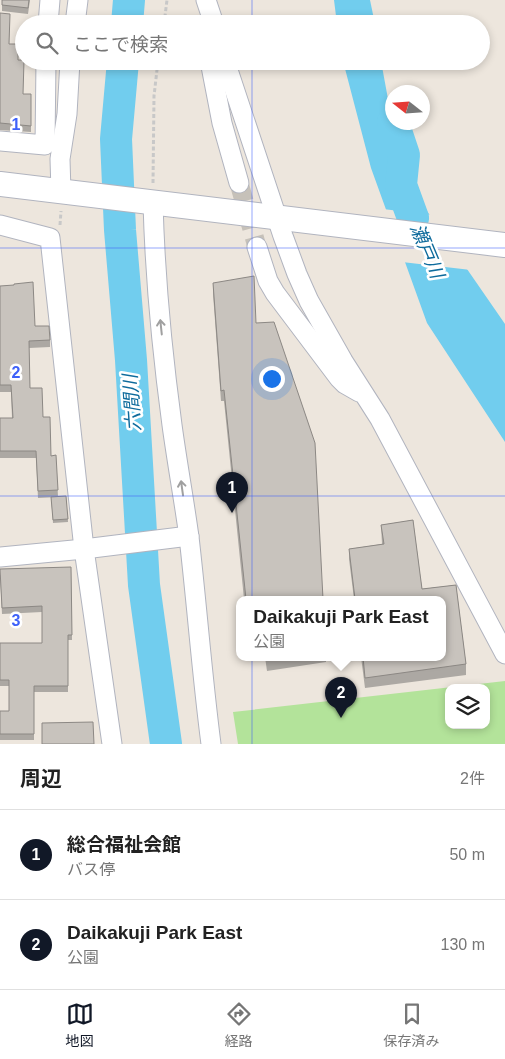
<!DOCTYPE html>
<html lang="ja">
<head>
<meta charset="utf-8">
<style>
  body { margin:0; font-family:Helvetica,"Noto Sans JP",sans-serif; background:#f6f6f6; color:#222 }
  .controls { position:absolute; right:15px; bottom:15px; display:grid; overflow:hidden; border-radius:10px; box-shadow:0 2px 8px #0003 }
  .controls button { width:45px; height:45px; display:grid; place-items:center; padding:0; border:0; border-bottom:1px solid #e0e0e0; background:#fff; color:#222; font:25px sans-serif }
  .compass { position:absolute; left:385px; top:85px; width:45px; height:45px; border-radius:50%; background:#fff; box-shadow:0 2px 8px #0003; rotate:287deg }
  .you { position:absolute; left:271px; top:378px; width:18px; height:18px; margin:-12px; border:4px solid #fff; border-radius:50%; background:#1a73e8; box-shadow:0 0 0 8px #1a73e833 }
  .badge { display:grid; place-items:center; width:32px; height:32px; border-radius:50%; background:#111827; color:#fff; font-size:16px; font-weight:700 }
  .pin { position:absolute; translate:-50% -41px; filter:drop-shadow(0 1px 2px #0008) }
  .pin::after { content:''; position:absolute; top:26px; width:18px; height:15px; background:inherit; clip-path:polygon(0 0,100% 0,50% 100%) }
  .popup { position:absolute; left:236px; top:596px; width:210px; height:65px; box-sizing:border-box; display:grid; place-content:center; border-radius:10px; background:#fff; filter:drop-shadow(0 1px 4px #0005); font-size:16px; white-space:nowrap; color:#767676 }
  .popup b { font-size:19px; color:#222 }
  .popup::after { content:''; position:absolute; left:50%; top:100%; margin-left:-10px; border:10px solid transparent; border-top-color:#fff }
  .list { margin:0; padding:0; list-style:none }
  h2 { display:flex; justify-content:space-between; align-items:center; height:65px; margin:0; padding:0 20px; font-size:21px }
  h2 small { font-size:16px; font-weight:400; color:#767676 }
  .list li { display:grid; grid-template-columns:32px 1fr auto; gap:15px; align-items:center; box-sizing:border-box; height:90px; padding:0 20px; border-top:1px solid #e0e0e0 }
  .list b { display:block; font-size:19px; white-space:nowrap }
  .list p { margin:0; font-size:16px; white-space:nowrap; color:#767676 }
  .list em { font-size:16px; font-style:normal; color:#767676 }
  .icon { flex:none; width:28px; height:28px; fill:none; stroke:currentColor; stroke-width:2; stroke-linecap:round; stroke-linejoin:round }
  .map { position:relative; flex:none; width:505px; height:744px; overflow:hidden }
  .search { position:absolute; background:#fff; box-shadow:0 2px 8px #0003; left:15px; right:15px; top:15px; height:55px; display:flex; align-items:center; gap:12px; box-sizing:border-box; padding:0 18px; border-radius:28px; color:#767676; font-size:19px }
  .sheet { height:245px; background:#fff }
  nav { display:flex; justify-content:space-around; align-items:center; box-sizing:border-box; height:70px; border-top:1px solid #e0e0e0; background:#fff; font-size:14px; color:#767676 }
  nav a { display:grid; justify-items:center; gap:2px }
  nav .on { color:#111827 }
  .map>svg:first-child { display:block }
</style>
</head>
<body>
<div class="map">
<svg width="505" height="744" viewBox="0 0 505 744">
  <rect width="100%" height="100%" fill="#ede6dd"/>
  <path fill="#b3e39a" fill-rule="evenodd" d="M505,681V744H238L233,712ZM449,688H486V725H449Z"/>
  <g fill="#71cdee">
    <path d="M334,0H370L375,24H337Z"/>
    <path d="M343,61H381L402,175L505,324V442L427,323L371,168Z"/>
  </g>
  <path fill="#ede6dd" d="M383,209L432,215L471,270L402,262Z"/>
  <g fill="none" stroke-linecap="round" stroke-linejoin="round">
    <g stroke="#71cdee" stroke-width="32">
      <path d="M127,24L129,0"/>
      <path d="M123,61L116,139L120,230L131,360L144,585L166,744"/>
      <path d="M393,122L404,155L401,185L413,218"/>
    </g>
    <path stroke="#c6c1b9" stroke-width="19" stroke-dasharray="19 9" stroke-linecap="butt" d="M239,183L257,247"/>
    <g stroke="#b1b4bf" stroke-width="21">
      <g id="minor">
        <path d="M206,0L214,24"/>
        <path d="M48,24L50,0"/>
        <path d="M75,24L78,0"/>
        <path d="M210,61L222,123L239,183"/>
        <path d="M225,61L283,236L297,274L309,301L343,361L380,419L505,654"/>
        <path d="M0,141L45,145L46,61"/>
        <path d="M61,192L60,159L67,114L70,61"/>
        <path d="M153,203C155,277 162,351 172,425C177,462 184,500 189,537C197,606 202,675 211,744"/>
        <path d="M0,225L50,238L84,549L112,744"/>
        <path d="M257,247L268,281L275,293L339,378L345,384L359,392"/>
        <path d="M0,557L84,549L189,536"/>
      </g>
    </g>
    <g stroke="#b1b4bf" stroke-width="26">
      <path id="tertiary" d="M0,184L505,245"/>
    </g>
    <g stroke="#c8c8c8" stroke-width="3" stroke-dasharray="4 2.5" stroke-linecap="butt">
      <path d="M164,24L167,0"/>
      <path d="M153,183L154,96L158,61"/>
      <path d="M60,225L61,211"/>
    </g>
    <use href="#minor" stroke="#fff" stroke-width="19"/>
    <use href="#tertiary" stroke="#fff" stroke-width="24"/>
  </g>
  <g fill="#aca8a3">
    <path d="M30,0L28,14L2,11V5Z"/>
    <path d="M0,13L9,44L18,60L23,94H31V132L0,130Z"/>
    <path d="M213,283L256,323L323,599H244L224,401H221L213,294Z"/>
    <path d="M0,286L35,326L50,340V347L29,348L30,388L43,417L51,456L56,455L58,497L38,498L36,458H0V418H12L11,392H0Z"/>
    <path d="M66,496L68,522L53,523L51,497Z"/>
    <path d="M413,520L422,589L456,585L466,664V675L365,688L361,657H442V599H354L349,559V549L382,544L381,525Z"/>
    <path d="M71,567L72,640H68V692H34V740H0V711H9V686H0V643H42V612L2,614L0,575Z"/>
    <path d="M265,657H326V662L267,671Z"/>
  </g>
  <g fill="#c8c3bd" stroke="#8c8884">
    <path d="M2,0H29L28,8L2,5Z"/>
    <path d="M0,13L10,14L9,44H18V60H24V61L23,94H31V126L0,123Z"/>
    <path d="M254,276L256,323L274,322L315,443L323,599H246L224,390L221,391L213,283Z"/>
    <path d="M33,282L35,326H49L50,340L29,341L30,388H42L43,417H50L51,456L56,455L58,490L38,491L36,451H0V418H13L11,385H0V286L14,285V284Z"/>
    <path d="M66,496L68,519L53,520L51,497Z"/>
    <path d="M413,520L422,589L456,585L466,664L365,678L363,657H442V599H355L349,549L384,544L381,525Z"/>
    <path d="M71,567L72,635H68V686H34V734H0V711H9V680H0V643H42V606L2,608L0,569Z"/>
    <path d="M266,657H290L267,660Z"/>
    <path d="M93,722L94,744H42V723Z"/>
  </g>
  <defs><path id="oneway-shaft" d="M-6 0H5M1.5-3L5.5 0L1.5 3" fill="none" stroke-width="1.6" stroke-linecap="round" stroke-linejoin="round" transform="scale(1.25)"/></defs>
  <g stroke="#a0a0a0">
    <use href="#oneway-shaft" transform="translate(161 327) rotate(-96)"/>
    <use href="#oneway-shaft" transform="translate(182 488) rotate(-98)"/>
  </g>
  <path fill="none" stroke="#3e61f9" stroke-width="1" stroke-opacity="0.55" d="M252,0V24M252,61V744M0,248H505M0,496H505"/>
  <g text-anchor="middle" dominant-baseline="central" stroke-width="5" stroke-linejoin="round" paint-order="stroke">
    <g font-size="19" font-style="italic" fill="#0e6b9c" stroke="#fff">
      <text transform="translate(427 251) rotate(67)">瀬戸川</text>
      <text transform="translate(132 403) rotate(-94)">六間川</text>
    </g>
  </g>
  <g font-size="16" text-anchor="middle" font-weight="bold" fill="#3e61f9" stroke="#fff" stroke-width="5" stroke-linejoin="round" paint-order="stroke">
    <text x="16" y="130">1</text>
    <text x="16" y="378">2</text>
    <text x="16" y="626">3</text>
  </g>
</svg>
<div class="controls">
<button><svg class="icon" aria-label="layers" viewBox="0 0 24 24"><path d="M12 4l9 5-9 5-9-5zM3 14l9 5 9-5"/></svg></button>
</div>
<svg class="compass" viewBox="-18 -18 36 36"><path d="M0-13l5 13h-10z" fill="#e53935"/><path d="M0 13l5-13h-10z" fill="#767676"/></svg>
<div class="you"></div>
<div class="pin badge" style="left:232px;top:513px">1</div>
<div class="pin badge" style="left:341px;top:718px">2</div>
<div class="popup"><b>Daikakuji Park East</b>公園</div>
<div class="search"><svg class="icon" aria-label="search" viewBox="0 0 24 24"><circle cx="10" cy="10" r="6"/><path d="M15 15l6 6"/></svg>ここで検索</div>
</div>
<section class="sheet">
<h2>周辺<small>2件</small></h2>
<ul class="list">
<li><span class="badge">1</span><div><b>総合福祉会館</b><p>バス停</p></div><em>50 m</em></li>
<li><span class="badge">2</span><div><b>Daikakuji Park East</b><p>公園</p></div><em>130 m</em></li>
</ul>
</section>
<nav>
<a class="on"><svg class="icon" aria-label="map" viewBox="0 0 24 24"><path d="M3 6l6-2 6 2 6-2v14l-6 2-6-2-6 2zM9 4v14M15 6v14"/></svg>地図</a>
<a><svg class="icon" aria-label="directions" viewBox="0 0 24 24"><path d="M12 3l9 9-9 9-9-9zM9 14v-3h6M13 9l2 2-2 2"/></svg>経路</a>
<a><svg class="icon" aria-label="saved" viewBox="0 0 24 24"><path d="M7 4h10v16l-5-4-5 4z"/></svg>保存済み</a>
</nav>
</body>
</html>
